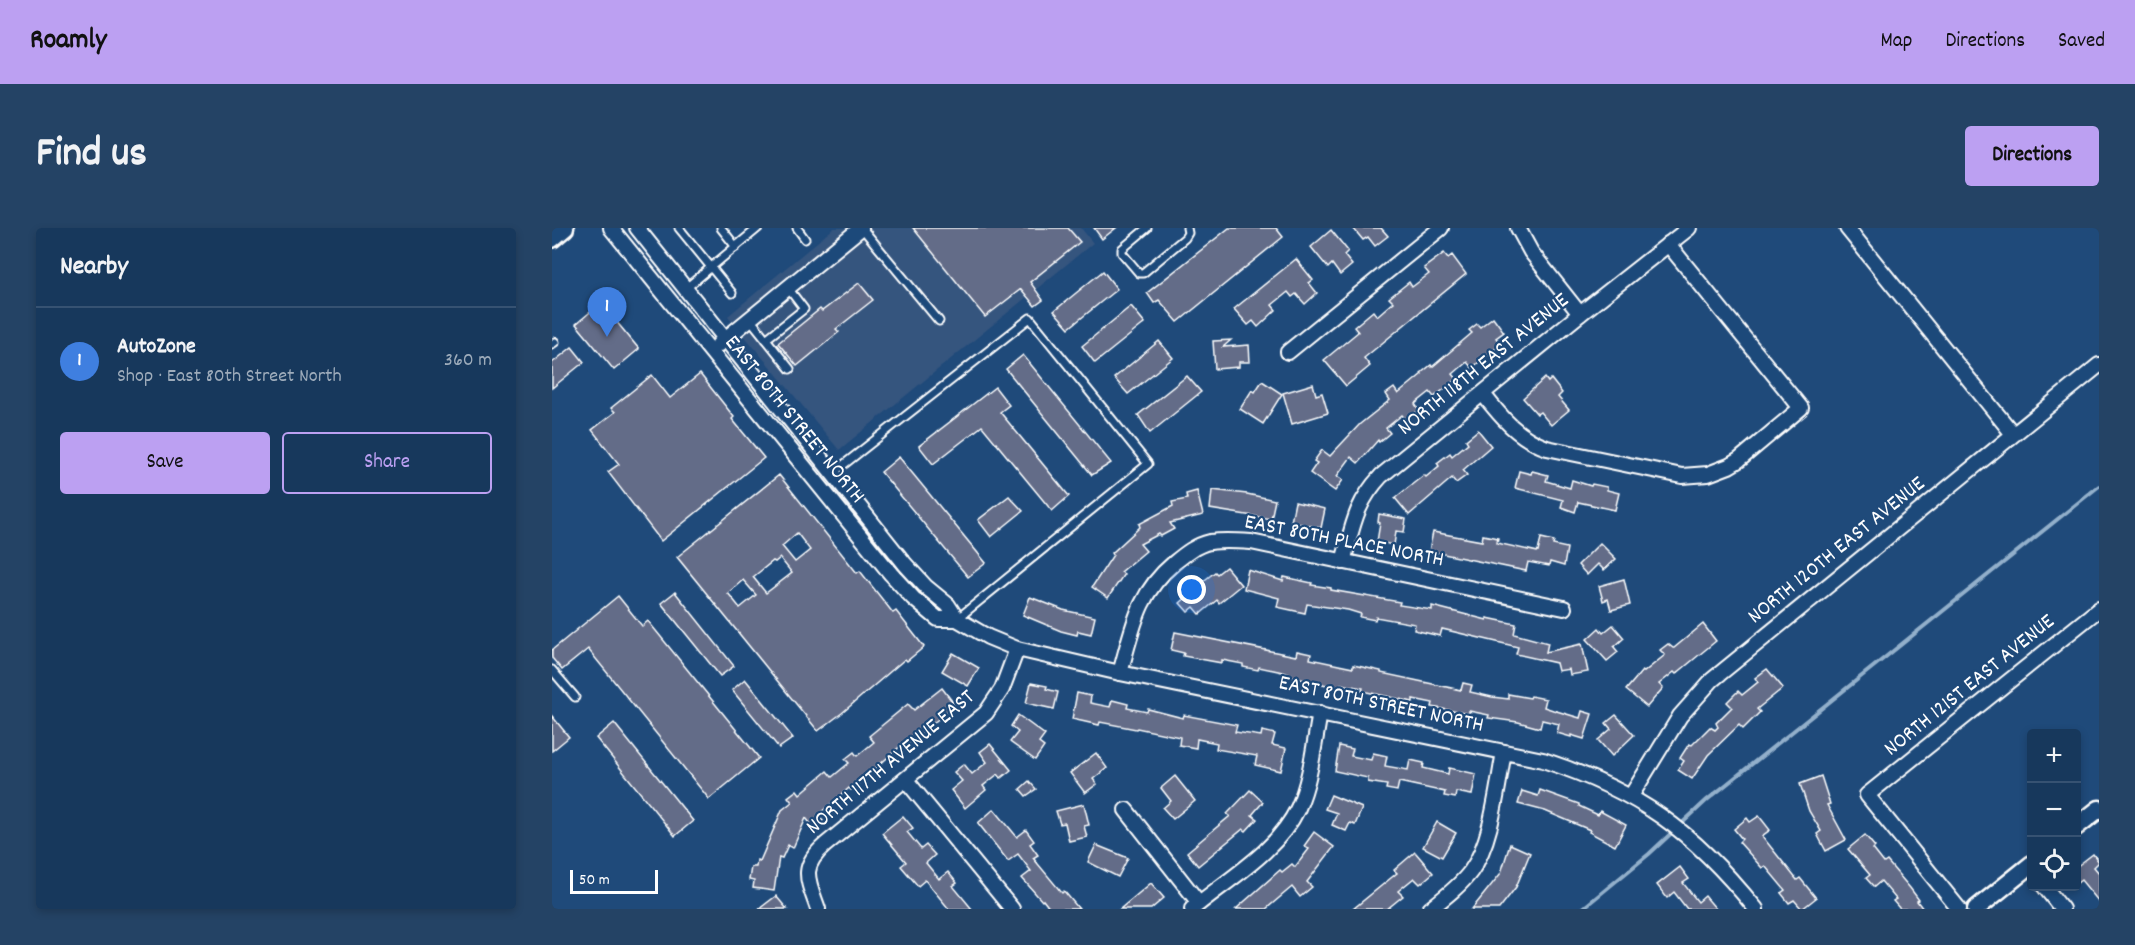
<!DOCTYPE html>
<html lang="en">
<head>
<meta charset="utf-8">
<style>
  body { margin:0; font-family:Dekko,sans-serif; background:#244365; color:#f1f3f6 }
  .controls { position:absolute; right:18px; bottom:18px; display:grid; overflow:hidden; border-radius:6px; box-shadow:0 3px 9px #0003 }
  .controls button { width:54px; height:54px; display:grid; place-items:center; padding:0; border:0; border-bottom:2px solid #365272; background:#17385c; color:#f1f3f6; font:30px sans-serif }
  .scale { position:absolute; left:18px; bottom:15px; width:88px; box-sizing:border-box; padding-left:6px; border:3px solid #fff; border-top:0; font-size:16px; line-height:21px; white-space:nowrap; color:#fff; -webkit-text-stroke:4px #1f4a7a; paint-order:stroke }
  .you { position:absolute; left:640px; top:362px; width:21px; height:21px; margin:-15px; border:4px solid #fff; border-radius:50%; background:#1a73e8; box-shadow:0 0 0 9px #1a73e833 }
  .badge { display:grid; place-items:center; width:39px; height:39px; border-radius:50%; background:#bca0f2; color:#fff; font-size:20px; font-weight:700 }
  .pin { position:absolute; translate:-50% -50px; filter:drop-shadow(0 2px 3px #0008) }
  .pin::after { content:''; position:absolute; top:32px; width:21px; height:18px; background:inherit; clip-path:polygon(0 0,100% 0,50% 100%) }
  .list { margin:0; padding:0; list-style:none }
  h2 { display:flex; justify-content:space-between; align-items:center; height:78px; margin:0; padding:0 24px; font-size:26px }
  h2 small { font-size:20px; font-weight:400; color:#9eacbb }
  .list li { display:grid; grid-template-columns:39px 1fr auto; gap:18px; align-items:center; box-sizing:border-box; height:108px; padding:0 24px; border-top:2px solid #365272 }
  .list b { display:block; font-size:22px; white-space:nowrap }
  .list p { margin:0; font-size:20px; white-space:nowrap; color:#9eacbb }
  .list em { font-size:20px; font-style:normal; color:#9eacbb }
  .actions { display:flex; gap:12px; padding:18px 24px }
  .actions a { flex:1; padding:14px 0; border:2px solid #bca0f2; border-radius:6px; text-align:center; font-size:21px; color:#bca0f2 }
  .actions .main { background:#bca0f2; color:#111 }
  .icon { flex:none; width:33px; height:33px; fill:none; stroke:currentColor; stroke-width:2; stroke-linecap:round; stroke-linejoin:round }
  .map { position:relative; flex:none; width:1547px; height:681px; overflow:hidden; border-radius:6px }
  header { display:flex; align-items:center; gap:36px; box-sizing:border-box; height:84px; padding:0 30px; background:#bca0f2; color:#111 }
  header strong { font-size:28px }
  nav { display:flex; gap:33px; margin-inline-start:auto; font-size:21px }
  .intro { display:flex; align-items:center; justify-content:space-between; box-sizing:border-box; height:144px; padding:0 36px }
  h1 { margin:0; font-size:42px }
  .button { padding:15px 27px; border-radius:6px; background:#bca0f2; color:#111; font-size:21px; font-weight:700 }
  main { display:flex; gap:36px; padding:0 36px }
  aside { flex:1; background:#17385c; border-radius:6px; box-shadow:0 3px 9px #0003 }
  .map>svg:first-child { display:block }
</style>
</head>
<body>
<header>
<strong>Roamly</strong>
<nav><a>Map</a><a>Directions</a><a>Saved</a></nav>
</header>
<div class="intro"><h1>Find us</h1><a class="button">Directions</a></div>
<main>
<aside>
<h2>Nearby<small></small></h2>
<ul class="list">
<li><span class="badge" style="background:#3f7fe0">1</span><div><b>AutoZone</b><p>Shop · East 80th Street North</p></div><em>360 m</em></li>
</ul>
<div class="actions"><a class="main">Save</a><a>Share</a></div>
</aside>
<div class="map">
<svg width="1547" height="681" viewBox="0 0 1547 681">
  <rect width="100%" height="100%" fill="#1f4a7a"/>
  <filter id="ink" filterUnits="userSpaceOnUse"><feTurbulence type="fractalNoise" baseFrequency=".0167" numOctaves="2"/><feDisplacementMap in="SourceGraphic" scale="12" xChannelSelector="R" yChannelSelector="G"/><feConvolveMatrix kernelMatrix="1 2 1 2 8 2 1 2 1" color-interpolation-filters="sRGB"/></filter>
  <g filter="url(#ink)">
    <path fill="#34547e" d="M282,0H529L541,15L287,222L176,88Z"/>
    <g fill="none" stroke-linecap="round" stroke-linejoin="round">
      <path stroke="#93b0cb" stroke-width="4" d="M1030,681L1097,626L1155,572L1547,258"/>
    </g>
    <g fill="#646c88" stroke="#fff" stroke-width="1.5" fill-rule="evenodd">
      <path d="M361,0H516L528,14L478,54L491,72L483,78L469,61L433,89Z"/>
      <path d="M542,0H564L550,11Z"/>
      <path d="M677,0H724L731,9L626,94L607,72L602,75L595,65Z"/>
      <path d="M801,0H829L836,8L823,18L816,9L811,12Z"/>
      <path d="M779,2L796,23L792,27L800,37L788,47L780,36L776,40L759,19Z"/>
      <path d="M892,25L896,30L900,27L914,46L812,130L818,138L794,158L772,132L806,104L802,99L821,83L825,88L841,74L837,70L857,54L860,59L877,46L872,40Z"/>
      <path d="M744,31L761,52L757,55L765,65L753,76L744,66L740,69L736,64L720,77L724,82L706,99L701,93L696,97L682,81Z"/>
      <path d="M551,43L565,61L517,100L502,83Z"/>
      <path d="M307,55L321,72L284,101L287,104L245,138L226,115L268,81L270,83Z"/>
      <path d="M49,75L87,121L62,142L24,96Z"/>
      <path d="M579,78L593,95L543,135L530,118Z"/>
      <path d="M941,89L952,104L944,110L949,116L920,140L915,134L901,146L905,151L882,169L878,164L863,176L867,182L854,192L850,187L834,200L838,205L827,214L826,212L806,235L799,229L785,248L791,252L783,263L758,245L765,235L762,233L770,222L778,228L808,196L838,172L834,166L842,160L846,166L870,146L869,145L879,137L880,139L920,105L917,102L925,96L928,99Z"/>
      <path d="M679,112L671,119L697,117L698,134H687V139L663,141L661,113Z"/>
      <path d="M607,113L621,130L576,166L562,150Z"/>
      <path d="M20,119L32,134L0,160V135Z"/>
      <path d="M471,127L559,235L540,247L454,141Z"/>
      <path d="M148,146L182,189L180,191L212,230L109,313L56,244L67,236L40,202L63,184L59,180L100,147L118,170Z"/>
      <path d="M635,148L649,164L598,205L586,187Z"/>
      <path d="M993,150L996,154L999,151L1010,165L1006,169L1017,182L999,197L988,184L985,186L971,170Z"/>
      <path d="M710,153L730,166L711,196L688,181L700,162L703,164Z"/>
      <path d="M761,156L764,167L770,165L776,185L740,196L731,165Z"/>
      <path d="M443,159L457,177L448,184L517,268L500,283L430,198L381,236L367,218Z"/>
      <path d="M926,202L939,218L911,242L915,247L904,255L900,250L857,287L843,270L872,247L874,249L887,238L885,235L898,225L900,228L916,215L914,212Z"/>
      <path d="M347,229L434,335L416,349L329,244Z"/>
      <path d="M967,243L979,246L980,243L996,247L994,253L1018,260L1020,252L1039,258L1040,256L1055,259V262L1067,265L1063,282L1026,274L1023,284L1009,279L1011,272L963,260Z"/>
      <path d="M227,247L305,345L308,343L341,385L344,383L372,419L355,433L353,431L290,485L266,503L125,329ZM245,305L258,322L243,334L230,318ZM228,330L240,345L214,365L201,349L221,333L223,334ZM191,352L204,367L188,380L176,365Z"/>
      <path d="M660,262L695,266L723,272L719,291L658,281Z"/>
      <path d="M645,263L651,287L618,295L622,301L609,308L607,306L588,316L594,323L569,344L572,346L556,370L540,359L561,327L560,325L588,299L587,296L621,278L620,274L635,271L634,266Z"/>
      <path d="M457,268L471,283L439,309L426,292Z"/>
      <path d="M743,274L773,281L769,300L739,294Z"/>
      <path d="M827,286L854,291L852,304L844,303L842,317L825,314L828,295L826,294Z"/>
      <path d="M881,304L930,313L931,307L946,310L945,315L986,324L989,310L1002,313L1001,317L1015,320L1012,338L998,334L997,338L976,334L974,343L877,323Z"/>
      <path d="M1048,315L1064,331L1052,342L1046,336L1035,347L1026,337Z"/>
      <path d="M674,339L689,357L667,375L665,372L648,386L642,379L636,384L628,375L636,368L631,362L642,354L645,358L663,344L665,346Z"/>
      <path d="M696,342L731,353L732,349L760,355L759,357L779,360V362L848,374L847,377L880,382V378L935,392V390L964,396L962,406L996,415L994,424L1030,416L1036,444L1018,447L1017,441L1006,443L1004,435L964,426L966,419L890,401L888,408L862,402L863,396L824,389L823,392L808,389L809,386L796,382L755,376L753,385L725,379L727,370L692,361Z"/>
      <path d="M1072,351L1078,377L1059,382L1056,371L1051,373L1047,358Z"/>
      <path d="M123,364L182,438L168,448L109,375Z"/>
      <path d="M66,368L90,398L96,393L207,530L157,571L36,421L10,442L0,430V422Z"/>
      <path d="M478,369L511,382L543,389L539,406L526,403L525,407L509,403L471,387Z"/>
      <path d="M1151,396L1164,413L1124,446L1122,444L1107,456L1111,460L1095,479L1074,462L1090,443L1092,444L1113,427L1108,422L1116,416L1121,420H1122Z"/>
      <path d="M1061,397L1072,410L1062,419L1066,424L1055,433L1035,411L1047,400L1051,405Z"/>
      <path d="M623,404L744,428L745,423L759,426L758,431L801,440V437L829,443V445L909,462L911,455L920,457L918,464L940,469L956,471V466L978,470L979,468L994,471L992,479L1001,482L1028,490L1030,483L1040,486L1032,511L1019,507V509L1005,505L1007,496L990,492L988,500L966,494L936,490L937,487L917,483V486L880,479L881,475L861,471V474L810,463L811,460L789,456L788,460L753,452L739,449V446L726,443L707,439L706,442L691,439V436L670,432V435L631,428L632,425L619,422Z"/>
      <path d="M401,425L427,440L416,458L390,443Z"/>
      <path d="M1215,441L1231,460L1205,481L1208,484L1191,501L1187,497L1156,527L1140,551L1126,542L1132,533L1128,530L1137,516L1140,517L1158,499L1163,502L1166,499L1164,495L1180,479L1175,474L1186,463L1190,467L1206,454L1203,450Z"/>
      <path d="M193,451L241,510L227,520L180,462Z"/>
      <path d="M479,455L495,458L494,461L506,464L502,481L474,475Z"/>
      <path d="M390,460L403,477L354,518L352,515L299,562L297,560L266,587L271,593L262,600L254,590L241,620L236,617L230,630L227,629L222,663L201,660L202,653L197,652L199,639H204L205,632L208,633L230,582L240,574L236,569L245,562L248,566L275,543L280,549L297,535L293,531L302,524L305,528L322,514L317,508L356,476L362,482Z"/>
      <path d="M525,465L539,468L538,475L558,479L560,472L576,476L575,480L595,484L596,481L631,490L632,487L685,497L683,504L709,508L710,503L723,506L720,517L734,520L729,543L703,537L705,528L664,521L665,515L645,511L644,520L627,517L628,509L585,500L584,501L548,494L547,497L520,491Z"/>
      <path d="M466,487L493,507L487,515L492,519L483,532L458,514L466,504L459,498Z"/>
      <path d="M1064,487L1082,507L1060,528L1046,512L1059,501L1054,495Z"/>
      <path d="M0,488L17,509L0,523Z"/>
      <path d="M62,495L141,593L123,608L44,510Z"/>
      <path d="M438,516L459,542L449,550L446,546L431,558L434,562L413,580L399,562L410,553L402,544L412,536L420,546L435,534L428,524Z"/>
      <path d="M787,518L801,521L799,528L819,532L821,525L835,528L833,538L856,542L858,532L872,535L871,540L896,546L897,540L924,546L920,567L904,564L903,570L892,568L893,564L847,554L845,563L834,561L835,557L816,554V550L783,543Z"/>
      <path d="M544,525L555,540L541,551L545,556L533,565L518,545Z"/>
      <path d="M623,548L643,573L621,591L611,580L619,573L609,560Z"/>
      <path d="M1269,548L1278,576L1275,577L1294,612L1274,623L1265,606L1269,603L1257,583L1248,556Z"/>
      <path d="M477,553L484,561L474,568L468,561Z"/>
      <path d="M698,562L711,574L700,587L705,591L694,603L691,601L646,638L635,624L678,588L675,586Z"/>
      <path d="M988,562L1027,576V578L1046,587L1048,583L1074,597L1063,618L1037,604L1038,602L993,583L966,576L970,563L986,568Z"/>
      <path d="M779,567L810,580L803,597L798,595L794,603L780,597L785,585L773,581Z"/>
      <path d="M532,576L537,597L532,598L535,609L517,613L513,595L508,596L504,583Z"/>
      <path d="M442,581L465,609L474,602L482,613L478,616L486,627L481,630L510,665L512,663L527,681H498L491,672L490,673L470,650L479,643L466,626L456,633L426,595Z"/>
      <path d="M351,588L361,600L355,604L369,621L374,617L383,627L374,635L387,651L396,644L405,655L401,658L420,681H397L373,652L366,658L349,638L354,634L330,605Z"/>
      <path d="M1207,588L1218,602L1210,608L1245,652L1248,650L1264,670L1250,681L1242,672L1237,675L1229,665L1233,662L1213,638L1210,640L1187,614L1190,611L1182,601L1195,590L1198,594Z"/>
      <path d="M885,594L904,605L890,629L871,619Z"/>
      <path d="M762,604L782,619L755,654L760,659L748,669L740,659L714,681H684L728,642L730,644L740,636L743,639L757,621L752,618Z"/>
      <path d="M1313,607L1323,619L1321,621L1332,635L1335,633L1358,660L1367,672L1365,673L1371,681H1348L1341,673L1344,671L1329,653L1322,659L1314,650L1318,647L1296,621Z"/>
      <path d="M958,616L978,625L964,659L947,681H920L949,645Z"/>
      <path d="M544,617L576,630L566,649L536,634Z"/>
      <path d="M863,624L881,645L868,656L862,650L846,663L851,668L835,681H801L845,645L842,642Z"/>
      <path d="M1541,626L1547,634L1542,639L1547,645V674L1529,652L1524,656V639Z"/>
      <path d="M1128,639L1137,651L1131,655L1146,674L1153,668L1164,681H1135L1122,664L1115,670L1105,657Z"/>
      <path d="M599,655L612,670L599,681H568Z"/>
      <path d="M224,668L235,681H207Z"/>
    </g>
    <g fill="none" stroke-linecap="round" stroke-linejoin="round">
      <g stroke="#fff" stroke-width="11">
        <g id="service">
          <path d="M127,0L180,65"/>
          <path d="M169,0L184,19"/>
          <path d="M245,0L253,11"/>
          <path d="M310,0L387,93"/>
          <path d="M595,0L570,21V25L587,45H591L633,10L636,5L635,0"/>
          <path d="M133,61L206,0"/>
          <path d="M198,91L214,111L252,81L236,60"/>
          <path d="M214,111L238,141"/>
          <path d="M0,116L3,114"/>
          <path d="M281,245L478,90L596,236L405,391"/>
          <path d="M0,442L23,469"/>
        </g>
      </g>
      <g stroke="#fff" stroke-width="18">
        <g id="minor">
          <path d="M59,0L339,346L361,370L386,391H405L436,409L465,421L568,445L991,532C1088,564 1140,602 1204,681"/>
          <path d="M85,0L353,336L374,359L396,377L405,391"/>
          <path d="M966,0L979,24L1028,86"/>
          <path d="M1295,0L1461,206"/>
          <path d="M167,116L309,0"/>
          <path d="M736,124L889,0"/>
          <path d="M931,166C949,189 966,210 995,220L1130,248L1156,246L1177,238L1187,232L1249,180L1116,16"/>
          <path d="M791,334C801,298 803,276 829,248L1028,86L1137,0"/>
          <path d="M568,445C581,400 585,366 622,335C633,326 644,317 658,314C671,312 686,313 699,314L1012,380"/>
          <path d="M354,552L460,681"/>
          <path d="M1079,568L1128,488L1160,452L1547,137"/>
          <path d="M574,582L647,675"/>
          <path d="M1492,658L1510,681"/>
          <path d="M266,681C256,652 247,640 273,617L434,485L450,461L465,421"/>
          <path d="M640,681C676,651 725,624 746,580C759,551 762,516 768,485"/>
          <path d="M878,681C892,670 908,658 919,643C940,614 945,560 952,524"/>
          <path d="M1407,681L1315,567L1547,381"/>
        </g>
      </g>
      <g stroke="#fff" stroke-width="21">
        <g id="tertiary">
          <path d="M0,11L13,0"/>
          <path d="M1524,599L1547,581"/>
          <path d="M1424,681L1480,636"/>
        </g>
      </g>
      <use href="#service" stroke="#1f4a7a" stroke-width="7"/>
      <use href="#minor" stroke="#1f4a7a" stroke-width="14"/>
      <use href="#tertiary" stroke="#1f4a7a" stroke-width="16"/>
    </g>
  </g>
  <g text-anchor="middle" dominant-baseline="central" stroke-width="4.5" stroke-linejoin="round" paint-order="stroke">
    <g font-size="22" fill="#fff" stroke="#1f4a7a">
      <text transform="translate(932 137) rotate(-39)">NORTH 118TH EAST AVENUE</text>
      <text transform="translate(242 192) rotate(51)">EAST 80TH STREET NORTH</text>
      <text transform="translate(792 314) rotate(11)">EAST 80TH PLACE NORTH</text>
      <text transform="translate(1285 323) rotate(-39)">NORTH 120TH EAST AVENUE</text>
      <text transform="translate(1418 458) rotate(-39)">NORTH 121ST EAST AVENUE</text>
      <text transform="translate(829 477) rotate(12)">EAST 80TH STREET NORTH</text>
      <text transform="translate(339 535) rotate(-40)">NORTH 117TH AVENUE EAST</text>
    </g>
  </g>
</svg>
<div class="controls">
<button>+</button>
<button>−</button>
<button><svg class="icon" aria-label="locate" viewBox="0 0 24 24"><circle cx="12" cy="12" r="6"/><path d="M12 2v4M12 18v4M2 12h4M18 12h4"/></svg></button>
</div>
<div class="scale">50 m</div>
<div class="you"></div>
<div class="pin badge" style="left:55px;top:109px;background:#3f7fe0">1</div>
</div>
</main>
</body>
</html>
